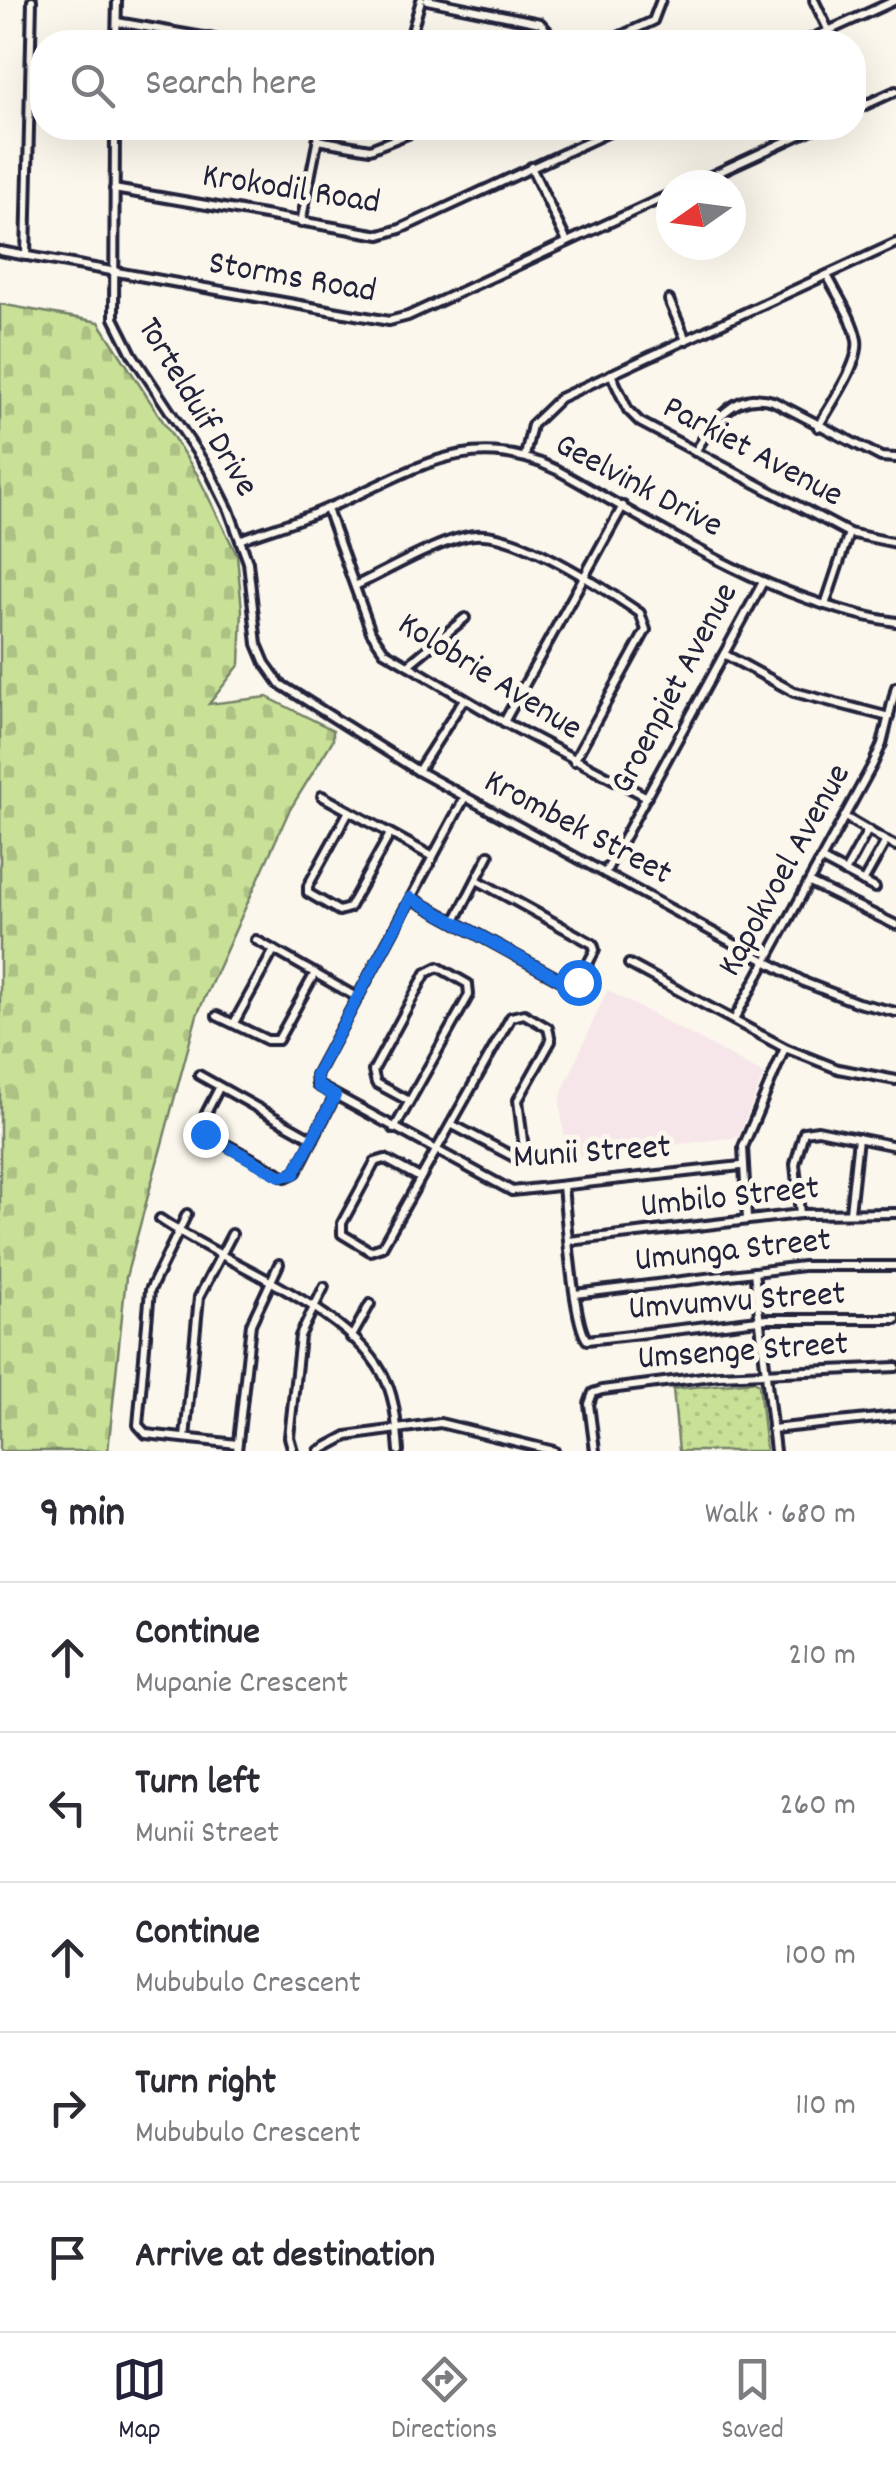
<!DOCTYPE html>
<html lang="en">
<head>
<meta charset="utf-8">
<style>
  body { margin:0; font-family:Dekko,sans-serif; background:#f7f7f7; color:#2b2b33 }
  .compass { position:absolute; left:656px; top:170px; width:90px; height:90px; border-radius:50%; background:#fff; box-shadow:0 10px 40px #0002; rotate:256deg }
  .stop { position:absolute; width:30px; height:30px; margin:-22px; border:8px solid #1a73e8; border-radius:50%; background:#fff }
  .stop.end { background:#1a73e8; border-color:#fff; box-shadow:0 2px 10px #0008 }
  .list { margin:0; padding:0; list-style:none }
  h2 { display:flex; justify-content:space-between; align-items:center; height:130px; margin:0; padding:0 40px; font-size:42px }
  h2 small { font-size:32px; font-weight:400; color:#7c7c81 }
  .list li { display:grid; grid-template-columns:65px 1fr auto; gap:30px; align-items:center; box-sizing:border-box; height:150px; padding:0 40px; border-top:2px solid #e1e1e2 }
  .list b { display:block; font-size:38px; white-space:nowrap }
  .list p { margin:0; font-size:32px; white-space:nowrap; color:#7c7c81 }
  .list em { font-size:32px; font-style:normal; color:#7c7c81 }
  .icon { flex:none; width:55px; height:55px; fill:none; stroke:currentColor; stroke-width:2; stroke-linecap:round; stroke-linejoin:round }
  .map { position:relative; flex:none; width:896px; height:1451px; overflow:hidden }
  .search { position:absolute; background:#fff; box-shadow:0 10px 40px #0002; left:30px; right:30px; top:30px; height:110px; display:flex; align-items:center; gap:25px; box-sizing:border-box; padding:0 35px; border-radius:40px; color:#7c7c81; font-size:38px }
  .sheet { height:880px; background:#fff }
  nav { display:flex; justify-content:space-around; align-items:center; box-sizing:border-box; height:140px; border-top:2px solid #e1e1e2; background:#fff; font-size:28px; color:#7c7c81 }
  nav a { display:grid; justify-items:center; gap:5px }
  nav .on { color:#22223b }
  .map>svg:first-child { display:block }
</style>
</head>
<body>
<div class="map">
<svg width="896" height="1451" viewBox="0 0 896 1451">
  <defs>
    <pattern id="cemetery-stones" width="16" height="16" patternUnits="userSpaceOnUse" patternTransform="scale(2.5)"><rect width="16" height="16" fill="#c8e197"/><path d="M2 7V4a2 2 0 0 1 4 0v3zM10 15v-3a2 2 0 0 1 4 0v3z" fill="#acc183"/></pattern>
    <pattern id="park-dots" width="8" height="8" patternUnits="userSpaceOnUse" patternTransform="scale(2.5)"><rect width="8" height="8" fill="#c8e197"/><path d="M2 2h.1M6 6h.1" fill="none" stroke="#acc183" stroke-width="1.8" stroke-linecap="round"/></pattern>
  </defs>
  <rect width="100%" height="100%" fill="#fbf7ec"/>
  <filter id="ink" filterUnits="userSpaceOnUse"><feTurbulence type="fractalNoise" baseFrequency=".01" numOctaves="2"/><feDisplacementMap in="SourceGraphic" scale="20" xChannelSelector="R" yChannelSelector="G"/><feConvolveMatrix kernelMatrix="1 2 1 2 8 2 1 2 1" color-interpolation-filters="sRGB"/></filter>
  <g filter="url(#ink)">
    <path fill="#f6e6e9" d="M607,990L764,1074L738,1137L567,1158L560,1105L562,1092Z"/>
    <path fill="url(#cemetery-stones)" stroke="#758269" stroke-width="2.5" d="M0,304L99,322L197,474L237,555L242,610L240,664L209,704L267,697L333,730V740L289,811L197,1015L126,1277L108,1451H0Z"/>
    <path fill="url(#park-dots)" stroke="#758269" stroke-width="2.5" d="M754,1381L759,1384L766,1451H679L673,1389Z"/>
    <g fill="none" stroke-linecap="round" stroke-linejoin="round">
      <g stroke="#22223b" stroke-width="14">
        <g id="street">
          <path d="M427,0L540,23L557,42"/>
          <path d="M814,0L834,42"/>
          <path d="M117,22L232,42"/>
          <path d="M116,42L117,0"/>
          <path d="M409,42L421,0"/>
          <path d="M607,42L653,21L661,0"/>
          <path d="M804,42L896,0"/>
          <path d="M854,84L863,105"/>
          <path d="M854,110L896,91"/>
          <path d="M115,128L114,318L132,354L210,472L229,510L248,562L257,644L265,663L280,684L418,771L806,983L858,1003L896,1012"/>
          <path d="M317,140L370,149L423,128"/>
          <path d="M531,167L567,242"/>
          <path d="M691,185L815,128"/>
          <path d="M114,189L380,235L400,229L618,128"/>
          <path d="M301,223L320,128"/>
          <path d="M0,251L389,321L408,316L671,194"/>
          <path d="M26,256L32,0"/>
          <path d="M669,300L686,340"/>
          <path d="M611,374L628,410L640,422L849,533L896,543"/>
          <path d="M818,427C829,407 861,362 857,340C853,318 837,295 827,275"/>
          <path d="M695,452C712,424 734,389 773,401L881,457L896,458"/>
          <path d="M525,456L532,425L560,398L896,243"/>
          <path d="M327,509L371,632L384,651L504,722L647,797"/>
          <path d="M242,539C271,528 302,520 330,507C411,473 468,426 557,470C665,530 773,603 896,622"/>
          <path d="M355,586C387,571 442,538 475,535C516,530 605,589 640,613L646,630L574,761"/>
          <path d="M825,605L849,533"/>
          <path d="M724,654L794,692L889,717"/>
          <path d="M408,665L465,618"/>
          <path d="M504,722L623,506"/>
          <path d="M418,771L464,699"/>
          <path d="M322,796L433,857"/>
          <path d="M465,797L316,1075L317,1085L512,1191L741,1166"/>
          <path d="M349,811L308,886V893L339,911L349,908L390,834"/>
          <path d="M845,817L886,841L863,882"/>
          <path d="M886,841L896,846"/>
          <path d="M822,860L875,888"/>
          <path d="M845,872L868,830"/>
          <path d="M605,873L763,582"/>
          <path d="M810,883L896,925"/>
          <path d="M411,898L566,983L579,981L595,950L593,944L477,880"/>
          <path d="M455,921L489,855"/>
          <path d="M256,940L274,950"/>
          <path d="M629,964L785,1048L838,1069L896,1080"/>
          <path d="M217,1016L267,1040H278L315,973"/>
          <path d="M734,1020L873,764L882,744L896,687"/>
          <path d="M234,1023L274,950L358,998"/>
          <path d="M199,1075L313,1139"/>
          <path d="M219,1088L202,1121L203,1132L286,1177L296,1172L335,1096"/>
          <path d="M394,1129L469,995L468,984L438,967L426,973L373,1071L376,1083L409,1101"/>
          <path d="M420,1178L385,1159L375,1162L342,1223V1234L370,1251L382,1247L511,1017L524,1014L548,1028L551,1041L518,1100L524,1149L521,1157H514L451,1124"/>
          <path d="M563,1186C566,1214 573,1324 587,1340L767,1319H896"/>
          <path d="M850,1212L858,1138"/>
          <path d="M187,1214L150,1290L138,1425L146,1434L237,1444"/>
          <path d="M800,1214L795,1164L804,1132L818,1130L896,1146"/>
          <path d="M160,1219C224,1264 356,1309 387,1383C396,1404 397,1429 399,1451"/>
          <path d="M747,1219L743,1147L785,1048"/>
          <path d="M569,1241L800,1214L896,1213"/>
          <path d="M754,1272L775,1451"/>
          <path d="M575,1294L803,1266H896"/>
          <path d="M351,1338L370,1304"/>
          <path d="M772,1429L896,1416"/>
          <path d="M185,1438L199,1297L232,1234"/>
          <path d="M237,1451L251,1324L279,1264"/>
          <path d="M293,1451L289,1437L300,1336L324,1287"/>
          <path d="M319,1451L347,1436L440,1423L554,1451"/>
          <path d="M595,1451L589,1404L593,1393L602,1390L719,1375L896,1367"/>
        </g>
      </g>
      <use href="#street" stroke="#fbf7ec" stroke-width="6"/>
    </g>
  </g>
  <g fill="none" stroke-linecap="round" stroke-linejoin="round" filter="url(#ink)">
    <path stroke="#1a73e8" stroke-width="12" d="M205,1134L280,1176L294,1174L335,1096L318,1086L316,1075L411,898L566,983L578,982"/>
  </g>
  <g text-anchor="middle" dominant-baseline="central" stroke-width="10" stroke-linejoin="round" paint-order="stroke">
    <g font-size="35" fill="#22223b" stroke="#fbf7ec">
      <text transform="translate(291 191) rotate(9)">Krokodil Road</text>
      <text transform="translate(292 279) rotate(10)">Storms Road</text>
      <text transform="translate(196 408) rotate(59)">Tortelduif Drive</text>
      <text transform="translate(752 453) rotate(28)">Parkiet Avenue</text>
      <text transform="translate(638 487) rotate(28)">Geelvink Drive</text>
      <text transform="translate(489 678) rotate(32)">Kolobrie Avenue</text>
      <text transform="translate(676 689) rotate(-62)">Groenpiet Avenue</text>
      <text transform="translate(577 829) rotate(28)">Krombek Street</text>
      <text transform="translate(786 871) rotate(-61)">Kapokvoel Avenue</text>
      <text transform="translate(592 1154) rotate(-4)">Munii Street</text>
      <text transform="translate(730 1199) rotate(-6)">Umbilo Street</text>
      <text transform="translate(733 1252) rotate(-6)">Umunga Street</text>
      <text transform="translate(737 1303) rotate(-4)">Umvumvu Street</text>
      <text transform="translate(743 1353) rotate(-4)">Umsenge Street</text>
    </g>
  </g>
</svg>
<svg class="compass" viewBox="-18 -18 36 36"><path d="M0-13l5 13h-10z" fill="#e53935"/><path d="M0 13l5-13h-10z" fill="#7c7c81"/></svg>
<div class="stop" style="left:578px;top:982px"></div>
<div class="stop end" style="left:205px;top:1134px"></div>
<div class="search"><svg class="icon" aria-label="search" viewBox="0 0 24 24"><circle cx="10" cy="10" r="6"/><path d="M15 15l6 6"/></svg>Search here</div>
</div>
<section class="sheet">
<h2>9 min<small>Walk · 680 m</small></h2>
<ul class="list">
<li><svg class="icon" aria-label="ahead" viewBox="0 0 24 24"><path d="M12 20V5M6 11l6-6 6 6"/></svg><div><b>Continue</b><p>Mupanie Crescent</p></div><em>210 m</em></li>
<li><svg class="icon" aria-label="left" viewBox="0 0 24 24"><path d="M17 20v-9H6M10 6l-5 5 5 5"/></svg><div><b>Turn left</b><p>Munii Street</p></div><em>260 m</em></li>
<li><svg class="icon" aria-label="ahead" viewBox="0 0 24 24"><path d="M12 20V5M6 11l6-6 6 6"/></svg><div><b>Continue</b><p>Mububulo Crescent</p></div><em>100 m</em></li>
<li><svg class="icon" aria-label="right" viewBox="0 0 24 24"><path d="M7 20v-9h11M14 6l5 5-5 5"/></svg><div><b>Turn right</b><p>Mububulo Crescent</p></div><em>110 m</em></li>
<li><svg class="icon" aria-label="arrive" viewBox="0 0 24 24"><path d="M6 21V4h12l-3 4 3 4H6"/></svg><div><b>Arrive at destination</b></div></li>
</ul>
</section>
<nav>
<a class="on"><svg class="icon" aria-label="map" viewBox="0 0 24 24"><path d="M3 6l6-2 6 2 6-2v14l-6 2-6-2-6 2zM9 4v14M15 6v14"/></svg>Map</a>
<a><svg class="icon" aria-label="directions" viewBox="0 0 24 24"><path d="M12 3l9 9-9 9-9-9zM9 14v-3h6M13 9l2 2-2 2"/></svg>Directions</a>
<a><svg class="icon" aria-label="saved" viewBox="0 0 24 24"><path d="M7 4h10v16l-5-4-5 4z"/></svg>Saved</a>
</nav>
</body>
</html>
